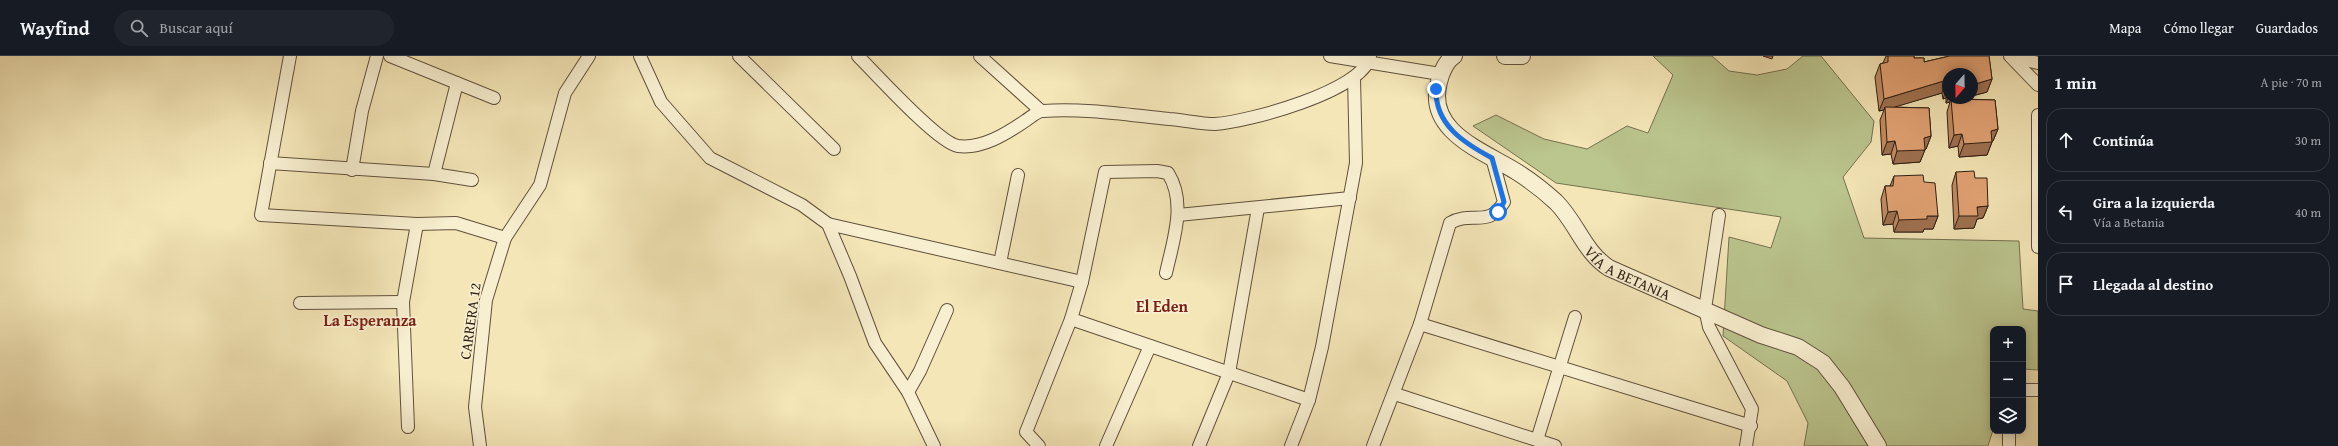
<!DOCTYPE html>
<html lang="es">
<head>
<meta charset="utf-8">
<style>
  body { margin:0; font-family:"Gentium Book Plus",serif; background:#20242c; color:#f1f3f6 }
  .controls { position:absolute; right:12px; bottom:12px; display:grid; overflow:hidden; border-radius:8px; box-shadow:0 2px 10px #0003 }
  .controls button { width:36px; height:36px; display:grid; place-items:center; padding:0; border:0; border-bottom:1px solid #363941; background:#171b24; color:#f1f3f6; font:20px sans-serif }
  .compass { position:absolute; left:1942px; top:12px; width:36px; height:36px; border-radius:50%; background:#171b24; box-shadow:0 2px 10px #0003; rotate:200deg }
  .stop { position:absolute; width:12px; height:12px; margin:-9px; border:3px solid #1a73e8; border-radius:50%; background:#fff }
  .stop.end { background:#1a73e8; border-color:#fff; box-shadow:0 1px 4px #0008 }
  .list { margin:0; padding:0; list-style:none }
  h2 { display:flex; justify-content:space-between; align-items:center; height:52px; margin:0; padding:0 16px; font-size:17px }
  h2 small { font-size:13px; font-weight:400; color:#9ea1a6 }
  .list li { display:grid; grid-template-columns:26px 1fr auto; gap:12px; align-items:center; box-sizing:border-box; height:64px; margin:0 8px 8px; padding:0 8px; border:1px solid #363941; border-radius:16px }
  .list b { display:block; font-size:15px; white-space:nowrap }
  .list p { margin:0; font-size:13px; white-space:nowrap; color:#9ea1a6 }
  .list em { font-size:13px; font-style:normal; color:#9ea1a6 }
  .icon { flex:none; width:22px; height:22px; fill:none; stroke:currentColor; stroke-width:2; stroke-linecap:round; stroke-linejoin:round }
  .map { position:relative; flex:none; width:2038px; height:390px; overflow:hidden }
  header { display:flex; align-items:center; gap:24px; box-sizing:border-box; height:56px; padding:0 20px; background:#171b24; border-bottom:1px solid #363941 }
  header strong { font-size:19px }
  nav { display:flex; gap:22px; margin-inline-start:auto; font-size:14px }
  .search { width:280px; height:36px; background:#20242c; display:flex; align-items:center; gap:10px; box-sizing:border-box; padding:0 14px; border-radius:22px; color:#9ea1a6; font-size:15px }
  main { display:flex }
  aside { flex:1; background:#171b24 }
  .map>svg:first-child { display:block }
</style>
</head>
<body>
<header>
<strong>Wayfind</strong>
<div class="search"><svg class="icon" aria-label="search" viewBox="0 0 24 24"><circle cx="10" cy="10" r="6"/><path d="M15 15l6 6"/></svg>Buscar aquí</div>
<nav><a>Mapa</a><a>Cómo llegar</a><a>Guardados</a></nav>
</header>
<main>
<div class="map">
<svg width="2038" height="390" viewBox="0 0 2038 390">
  <rect width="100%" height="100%" fill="#f4e6b7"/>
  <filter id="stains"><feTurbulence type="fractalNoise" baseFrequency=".005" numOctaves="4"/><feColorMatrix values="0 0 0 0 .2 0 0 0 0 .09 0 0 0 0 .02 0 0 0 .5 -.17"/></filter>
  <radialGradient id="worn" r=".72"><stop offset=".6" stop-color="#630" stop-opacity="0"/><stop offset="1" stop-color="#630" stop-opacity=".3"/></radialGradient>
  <path fill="#bbc58e" stroke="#757250" d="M1653,0H1712L1729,15L1757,19L1787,13L1803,0H1821L1874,65L1871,86L1843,121L1864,182L2019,185L2023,253L2038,255V314L2023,313V273H1993V374L1988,390H1804L1808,367L1787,325L1723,280L1729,181L1771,192L1781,161L1556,127L1473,70L1496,59L1544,83L1587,93L1627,70L1648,77L1673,19Z"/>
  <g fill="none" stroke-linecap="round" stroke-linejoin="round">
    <g stroke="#60513c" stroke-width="14">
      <g id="minor">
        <path d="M290,0L261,159L417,168L456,167L505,182"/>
        <path d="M390,0L494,42"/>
        <path d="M640,0L661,46L710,102L802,149L828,168L850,220L875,287L908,336L934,390"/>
        <path d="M739,0L834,93"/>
        <path d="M858,0C875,17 938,87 958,90C982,93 1006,78 1025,65C1030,62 1037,55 1043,55C1085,52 1128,59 1169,63C1184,64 1200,68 1215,68C1247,66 1364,35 1370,0"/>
        <path d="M980,0L1041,55"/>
        <path d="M1330,0L1440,18"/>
        <path d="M2010,0L2038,29"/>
        <path d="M2011,0L2038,7"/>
        <path d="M2038,59V191"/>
        <path d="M270,107L434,118L472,124"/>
        <path d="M352,114L362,55L377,0"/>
        <path d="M434,118L457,27"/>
        <path d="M1178,159L1350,142"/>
        <path d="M1719,159L1705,253L1709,271L1752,353L1746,390"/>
        <path d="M828,168L1082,226"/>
        <path d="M1000,207L1018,119"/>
        <path d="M300,247L403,246"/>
        <path d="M1071,263L1309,344"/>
        <path d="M1420,268L1751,370"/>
        <path d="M2023,334H2038"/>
        <path d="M908,336L920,315L947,254"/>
        <path d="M1395,338L1555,390"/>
        <path d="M408,371L403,246L417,168"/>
        <path d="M1537,384L1575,261"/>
        <path d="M480,390L475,351L486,244L505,182L540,129L565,37L589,0"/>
        <path d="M1039,390L1026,376L1071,263L1082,226L1105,116L1157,115L1168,117C1187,147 1173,185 1166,217"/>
        <path d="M1106,390L1150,290"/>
        <path d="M1199,390L1229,317L1258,152"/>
        <path d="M1291,390L1309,344L1322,291L1356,107L1354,22"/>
        <path d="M1373,390L1420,268L1450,167C1472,154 1488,173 1504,146L1492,102"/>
        <path d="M2009,390V375"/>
      </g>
    </g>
    <g stroke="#60513c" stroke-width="18">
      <g id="tertiary">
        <path id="s1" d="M1454,0C1446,5 1441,17 1439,26C1425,76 1484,95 1517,116C1531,125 1544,135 1556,146C1577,167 1584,196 1609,212L1761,279L1798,291L1823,307L1842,331L1878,390"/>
        <path d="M1505,0H1522"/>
      </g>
    </g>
    <use href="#minor" stroke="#f8efd0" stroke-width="12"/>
    <use href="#tertiary" stroke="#f8efd0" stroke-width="16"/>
  </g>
  <g fill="#c38c64" stroke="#2f1f13">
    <path d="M1763,0H1773L1772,3Z"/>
    <path d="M1886,0H1914V2H1924V6L1949,0H1989L1992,23L1987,36L1972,40V18H1948V42H1965L1961,43L1995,44L1998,73L1993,85L1992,86L1987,99L1959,101L1958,90L1949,92L1947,56L1950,46L1946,47V42L1943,43L1942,37L1893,51L1929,52L1931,80L1926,93H1925L1920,106L1893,108L1891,98L1882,99L1880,64L1884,54L1879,55L1875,21L1880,8L1883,7Z"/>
    <path d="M1956,116L1975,122L1988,150L1983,162L1977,163L1974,172L1954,173L1952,129Z"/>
    <path d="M1894,120L1924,126L1938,160L1933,173H1924L1923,176H1894L1893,168L1883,169L1881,143L1885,130H1890Z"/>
  </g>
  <g fill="#9f7251" stroke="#2f1f13">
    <path d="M1992,23L1987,36L1972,40V29Z"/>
    <path d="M1947,24L1942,37L1885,54V51L1884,54L1879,55L1884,43Z"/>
    <path d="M1947,30H1948V36L1946,42L1943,43Z"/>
    <path d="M1948,42H1965L1952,46L1951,43L1950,46L1946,47Z"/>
    <path d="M1998,73L1993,85L1991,86H1992L1987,99L1959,101L1964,88L1991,75Z"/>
    <path d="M1962,78L1958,90L1949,92L1954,79Z"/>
    <path d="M1931,80L1926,93L1923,94H1925L1920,106L1893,108L1897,95L1924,82Z"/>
    <path d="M1895,85L1891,98L1882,99L1887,86Z"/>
    <path d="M1988,150L1983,162L1977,163L1974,172L1954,173L1959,160L1977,151Z"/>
    <path d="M1897,155L1893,168L1883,169L1888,156Z"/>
    <path d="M1927,160H1938L1933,173H1924L1923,176H1894L1899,164Z"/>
  </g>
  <g fill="#e3a374" stroke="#2f1f13">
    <path d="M1888,0H1914V2H1924V6L1950,0H1989L1992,23L1972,29V18H1948V30H1947V24L1884,43L1880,8L1888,6Z"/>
    <path d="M1951,43L1995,44L1998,73L1991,75L1992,86L1964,88L1962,78L1954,79Z"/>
    <path d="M1885,51L1929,52L1931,80L1924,82L1925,94L1897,95L1895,85L1887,86Z"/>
    <path d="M1974,115L1975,122H1987L1988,150L1977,151L1978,160H1959L1956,116Z"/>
    <path d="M1923,119L1924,126L1935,127L1938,160H1927V163L1899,164L1897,155L1888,156L1885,130H1893L1894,120Z"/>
  </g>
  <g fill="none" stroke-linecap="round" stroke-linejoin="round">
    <path stroke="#1a73e8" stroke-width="5" d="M1436,33C1435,69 1464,87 1492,102L1504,146L1498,156"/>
  </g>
  <g text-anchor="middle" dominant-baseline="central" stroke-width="3.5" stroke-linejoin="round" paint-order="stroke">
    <g font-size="15" fill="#2f1f13" stroke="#f8efd0">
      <text stroke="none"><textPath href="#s1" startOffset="314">VÍA A BETANIA</textPath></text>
      <text transform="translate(470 265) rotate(-82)">CARRERA 12</text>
    </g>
    <g font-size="16" font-weight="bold" fill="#7a1f14" stroke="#f8efd0">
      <text x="1162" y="250">El Eden</text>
      <text x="370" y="264">La Esperanza</text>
    </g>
  </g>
  <rect width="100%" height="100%" filter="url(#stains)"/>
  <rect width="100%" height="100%" fill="url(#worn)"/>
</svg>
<div class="controls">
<button>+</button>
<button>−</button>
<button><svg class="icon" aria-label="layers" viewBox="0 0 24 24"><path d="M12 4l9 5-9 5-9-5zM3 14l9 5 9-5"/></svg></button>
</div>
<svg class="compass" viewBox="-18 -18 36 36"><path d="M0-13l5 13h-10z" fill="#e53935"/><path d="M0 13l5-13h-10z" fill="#9ea1a6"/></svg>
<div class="stop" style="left:1498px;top:156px"></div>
<div class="stop end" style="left:1436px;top:33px"></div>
</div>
<aside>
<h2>1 min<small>A pie · 70 m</small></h2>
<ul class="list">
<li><svg class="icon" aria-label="ahead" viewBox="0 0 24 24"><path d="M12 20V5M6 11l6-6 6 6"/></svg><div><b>Continúa</b></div><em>30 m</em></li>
<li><svg class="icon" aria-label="left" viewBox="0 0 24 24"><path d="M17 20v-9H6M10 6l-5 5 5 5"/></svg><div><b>Gira a la izquierda</b><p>Vía a Betania</p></div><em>40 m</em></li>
<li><svg class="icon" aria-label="arrive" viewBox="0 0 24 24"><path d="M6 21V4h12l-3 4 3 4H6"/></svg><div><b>Llegada al destino</b></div></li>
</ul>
</aside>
</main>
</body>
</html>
